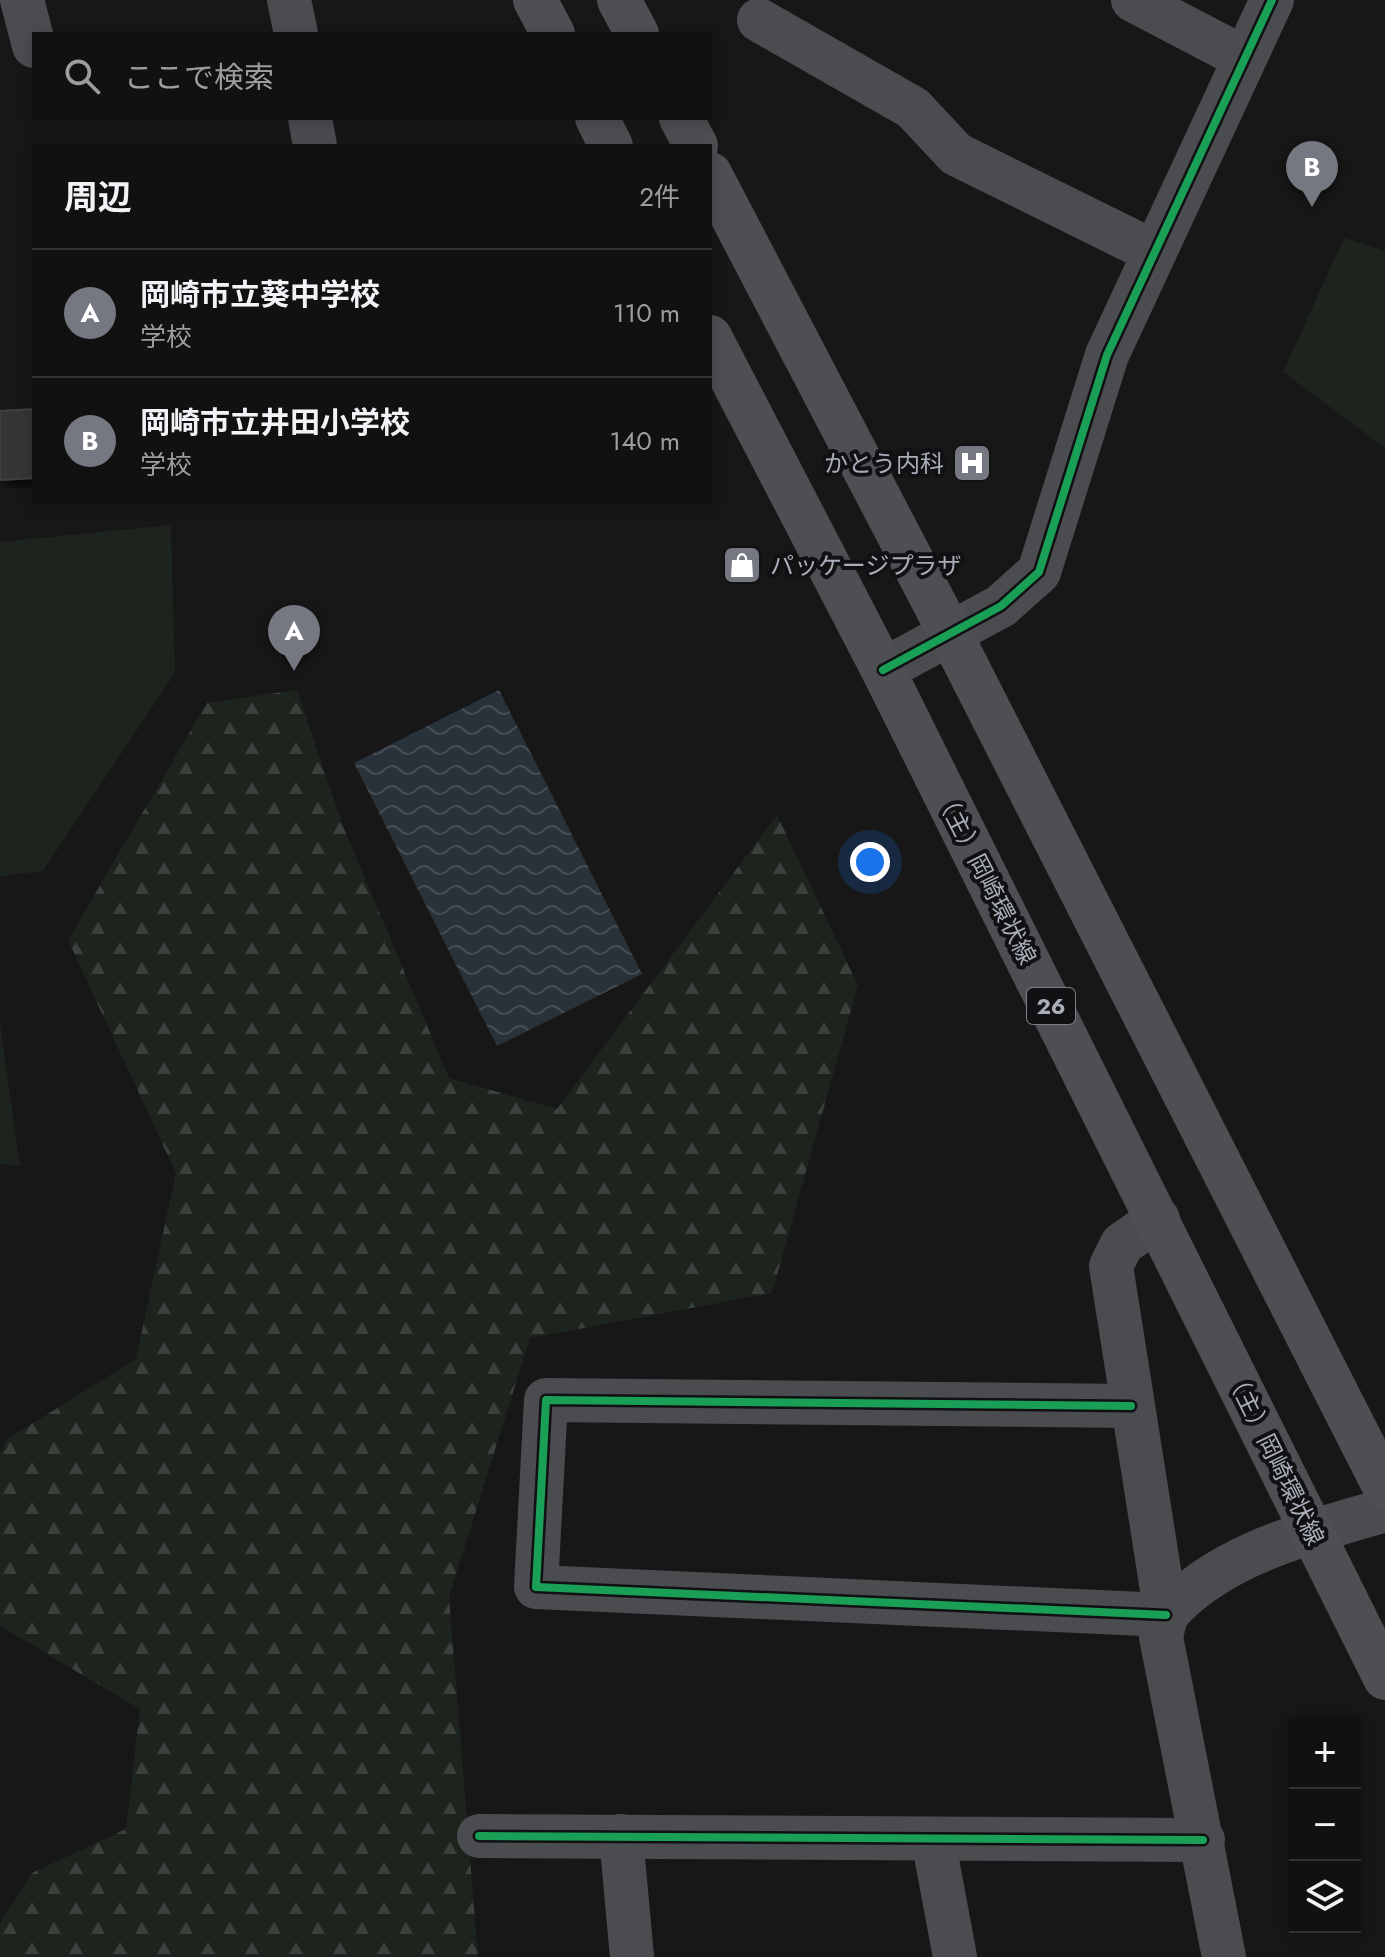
<!DOCTYPE html>
<html lang="ja">
<head>
<meta charset="utf-8">
<style>
  body { margin:0; font-family:Jost,"Noto Sans JP",sans-serif; background:#1e1f1f; color:#f1f3f6 }
  .controls { position:absolute; right:24px; bottom:24px; display:grid; overflow:hidden; border-radius:0px; box-shadow:0 4px 12px #0003 }
  .controls button { width:72px; height:72px; display:grid; place-items:center; padding:0; border:0; border-bottom:2px solid #303131; background:#111; color:#f1f3f6; font:40px sans-serif }
  .you { position:absolute; left:870px; top:862px; width:28px; height:28px; margin:-20px; border:6px solid #fff; border-radius:50%; background:#1a73e8; box-shadow:0 0 0 12px #1a73e833 }
  .badge { display:grid; place-items:center; width:52px; height:52px; border-radius:50%; background:#757880; color:#fff; font-size:26px; font-weight:700 }
  .pin { position:absolute; translate:-50% -66px; filter:drop-shadow(0 2px 4px #0008) }
  .pin::after { content:''; position:absolute; top:42px; width:28px; height:24px; background:inherit; clip-path:polygon(0 0,100% 0,50% 100%) }
  .list { margin:0; padding:0; list-style:none }
  h2 { display:flex; justify-content:space-between; align-items:center; height:104px; margin:0; padding:0 32px; font-size:34px }
  h2 small { font-size:26px; font-weight:400; color:#9c9d9f }
  .list li { display:grid; grid-template-columns:52px 1fr auto; gap:24px; align-items:center; box-sizing:border-box; height:128px; padding:0 32px; border-top:2px solid #303131 }
  .list b { display:block; font-size:30px; white-space:nowrap }
  .list p { margin:0; font-size:26px; white-space:nowrap; color:#9c9d9f }
  .list em { font-size:26px; font-style:normal; color:#9c9d9f }
  .icon { flex:none; width:44px; height:44px; fill:none; stroke:currentColor; stroke-width:2; stroke-linecap:round; stroke-linejoin:round }
  .map { position:relative; flex:none; width:1385px; height:1957px; overflow:hidden }
  .search { position:absolute; background:#111; box-shadow:0 4px 12px #0003; left:32px; top:32px; width:680px; height:88px; display:flex; align-items:center; gap:20px; box-sizing:border-box; padding:0 28px; border-radius:0px; color:#9c9d9f; font-size:30px }
  .panel { position:absolute; background:#111; box-shadow:0 4px 12px #0003; left:32px; top:144px; width:680px; height:360px; border-radius:0px }
  .map>svg:first-child { display:block }
</style>
</head>
<body>
<div class="map">
<svg width="1385" height="1957" viewBox="0 0 1385 1957">
  <defs>
    <pattern id="forest-firs" width="22" height="20" patternUnits="userSpaceOnUse" patternTransform="scale(2)"><rect width="22" height="20" fill="#1d241e"/><path d="M5 1l3.5 6h-7zM16 11l3.5 6h-7z" fill="#3b413d"/></pattern>
    <pattern id="water-waves" width="16" height="10" patternUnits="userSpaceOnUse" patternTransform="scale(2)"><rect width="16" height="10" fill="#2a3239"/><path d="M0 5q4-4 8 0t8 0" fill="none" stroke="#464d54"/></pattern>
    <filter id="shadow"><feDropShadow dx="7" dy="7" stdDeviation="4" flood-color="#0009"/></filter>
  </defs>
  <rect width="100%" height="100%" fill="#171717"/>
  <path fill="url(#forest-firs)" d="M297,690L342,824L449,1078L557,1109L777,815L858,985L772,1293L530,1338L449,1597L478,1957H0V1923L32,1873L126,1829L140,1709L0,1626V1454L6,1440L136,1359L176,1173L68,940L207,703Z"/>
  <g fill="#1d241e">
    <path d="M1344,238L1385,251V448L1283,372Z"/>
    <path d="M171,525L175,673L43,871L0,876V542Z"/>
    <path d="M0,1024L20,1166L0,1163Z"/>
  </g>
  <path fill="url(#water-waves)" d="M499,690L642,974L497,1046L354,763Z"/>
  <path fill="#353536" stroke="#3f4043" stroke-width="2" filter="url(#shadow)" d="M34,409V478L0,480V411Z"/>
  <g fill="none" stroke-linecap="round" stroke-linejoin="round">
    <g stroke="#4b4c50" stroke-width="44">
      <path d="M22,0L34,46"/>
      <path d="M289,0L296,34"/>
      <path d="M1133,0L1244,58"/>
      <path d="M759,20L913,108L956,154L1154,252"/>
      <path d="M310,118L315,146"/>
      <path d="M883,670L1001,606L1039,572L1107,355L1272,0"/>
      <path d="M1158,1219L1122,1244L1111,1266L1166,1615L1161,1637L1224,1957"/>
      <path d="M1131,1406L546,1400L536,1587L1166,1615"/>
      <path d="M1166,1615C1220,1553 1309,1533 1385,1510"/>
      <path d="M479,1836L1203,1840"/>
      <path d="M621,1836L632,1957"/>
      <path d="M933,1839L955,1957"/>
    </g>
    <g stroke="#4d4f52" stroke-width="44">
      <path d="M535,0L553,34"/>
      <path d="M619,0L637,34"/>
      <path d="M597,118L611,146"/>
      <path d="M681,118L696,146"/>
      <path d="M710,174L951,635L1385,1488"/>
      <path d="M710,337L883,670L1385,1678"/>
    </g>
    <g stroke="#111113" stroke-width="13">
      <g id="cycleway">
        <path d="M883,670L1001,606L1039,572L1107,355L1272,0"/>
        <path d="M1131,1406L546,1400L536,1587L1166,1615"/>
        <path d="M479,1836L1203,1840"/>
      </g>
    </g>
    <use href="#cycleway" stroke="#1a9f57" stroke-width="8"/>
  </g>
  <defs>
    <g id="hospital-square" transform="scale(2)"><rect x="-9" y="-9" width="18" height="18" rx="4" fill="#757880" stroke="#111113"/><path d="M-5-5h3v3.5h4V-5h3V5h-3V1.5h-4V5h-3Z" fill="#fff"/></g>
    <g id="shop-square" transform="scale(2)"><rect x="-9" y="-9" width="18" height="18" rx="4" fill="#757880" stroke="#111113"/><path d="M-5-2.5h2.3a2.7 3.5 0 0 1 5.4 0H5L5.5 6h-11ZM-1.5-2.5h3a1.5 2.3 0 0 0-3 0Z" fill="#fff"/></g>
  </defs>
  <g fill-rule="evenodd">
    <use href="#hospital-square" x="972" y="463"/>
    <use href="#shop-square" x="742" y="565"/>
  </g>
  <g text-anchor="middle" dominant-baseline="central" stroke-width="8" stroke-linejoin="round" paint-order="stroke">
    <rect fill="#111113" stroke="#7b7e86" stroke-width="2" x="1027" y="988" width="48" height="36" rx="6"/>
    <g font-size="22" font-weight="bold" fill="#a8adb8">
      <text x="1051" y="1006">26</text>
    </g>
    <g font-size="24" fill="#a8adb8" stroke="#111113" text-anchor="end">
      <text x="944" y="463">かとう内科</text>
      <text x="770" y="565" text-anchor="start">パッケージプラザ</text>
    </g>
    <g font-size="24" fill="#a8adb8" stroke="#111113">
      <text transform="translate(986 877) rotate(63)">（主）岡崎環状線</text>
      <text transform="translate(1275 1457) rotate(64)">（主）岡崎環状線</text>
    </g>
  </g>
</svg>
<div class="controls">
<button>+</button>
<button>−</button>
<button><svg class="icon" aria-label="layers" viewBox="0 0 24 24"><path d="M12 4l9 5-9 5-9-5zM3 14l9 5 9-5"/></svg></button>
</div>
<div class="you"></div>
<div class="pin badge" style="left:294px;top:671px">A</div>
<div class="pin badge" style="left:1312px;top:207px">B</div>
<div class="search"><svg class="icon" aria-label="search" viewBox="0 0 24 24"><circle cx="10" cy="10" r="6"/><path d="M15 15l6 6"/></svg>ここで検索</div>
<section class="panel">
<h2>周辺<small>2件</small></h2>
<ul class="list">
<li><span class="badge">A</span><div><b>岡崎市立葵中学校</b><p>学校</p></div><em>110 m</em></li>
<li><span class="badge">B</span><div><b>岡崎市立井田小学校</b><p>学校</p></div><em>140 m</em></li>
</ul>
</section>
</div>
</body>
</html>
